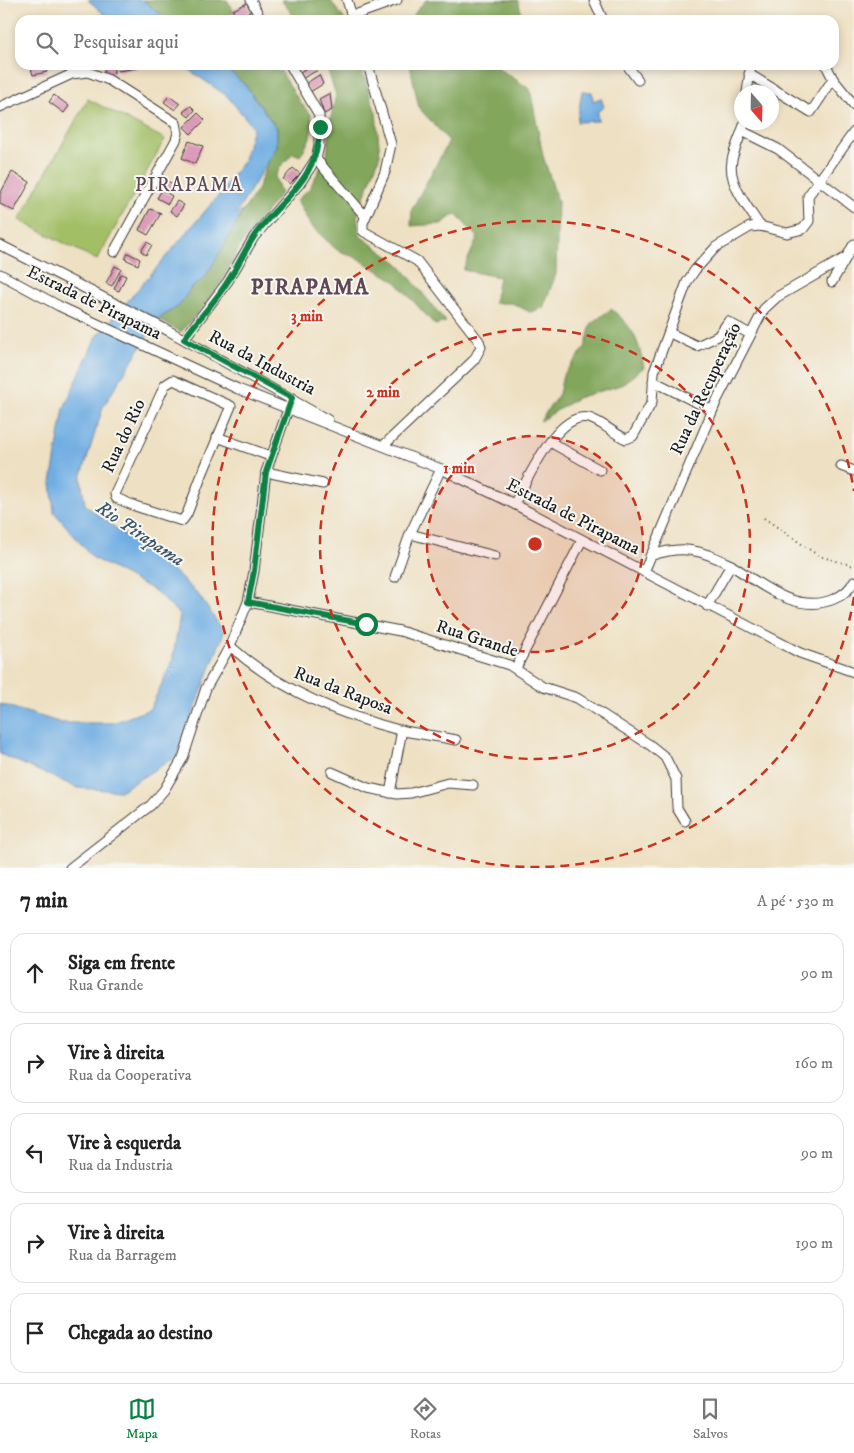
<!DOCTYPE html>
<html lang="pt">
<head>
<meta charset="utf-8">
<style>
  body { margin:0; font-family:"IM FELL DW Pica",serif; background:#f2f2f2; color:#222 }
  .compass { position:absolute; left:734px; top:85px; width:45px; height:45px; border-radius:50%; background:#fff; box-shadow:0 2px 8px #0003; rotate:160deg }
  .stop { position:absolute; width:15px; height:15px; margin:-11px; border:4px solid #0b8043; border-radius:50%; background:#fff }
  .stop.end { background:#0b8043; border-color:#fff; box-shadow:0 1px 5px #0008 }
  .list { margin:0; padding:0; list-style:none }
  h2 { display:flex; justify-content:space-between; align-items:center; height:65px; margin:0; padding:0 20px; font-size:21px }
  h2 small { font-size:16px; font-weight:400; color:#767676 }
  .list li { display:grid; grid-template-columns:32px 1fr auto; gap:15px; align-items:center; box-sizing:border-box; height:80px; margin:0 10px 10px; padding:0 10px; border:1px solid #e0e0e0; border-radius:15px }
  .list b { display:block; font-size:19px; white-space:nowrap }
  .list p { margin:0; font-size:16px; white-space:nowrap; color:#767676 }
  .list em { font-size:16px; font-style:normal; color:#767676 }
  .icon { flex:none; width:28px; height:28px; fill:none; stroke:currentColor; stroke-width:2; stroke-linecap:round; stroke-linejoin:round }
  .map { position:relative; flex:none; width:854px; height:868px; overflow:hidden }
  .search { position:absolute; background:#fff; box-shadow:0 2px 8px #0003; left:15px; right:15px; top:15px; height:55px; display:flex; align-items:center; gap:12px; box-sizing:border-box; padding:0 18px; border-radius:15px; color:#767676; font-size:19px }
  .sheet { height:515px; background:#fff }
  nav { display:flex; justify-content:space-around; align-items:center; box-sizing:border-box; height:70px; border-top:1px solid #e0e0e0; background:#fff; font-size:14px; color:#767676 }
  nav a { display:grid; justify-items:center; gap:2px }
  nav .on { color:#0b8043 }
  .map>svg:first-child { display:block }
</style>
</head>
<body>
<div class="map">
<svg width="854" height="868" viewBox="0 0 854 868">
  <rect width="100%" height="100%" fill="#f6f6f2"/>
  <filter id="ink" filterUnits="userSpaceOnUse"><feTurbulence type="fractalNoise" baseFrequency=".02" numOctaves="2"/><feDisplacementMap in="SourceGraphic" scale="10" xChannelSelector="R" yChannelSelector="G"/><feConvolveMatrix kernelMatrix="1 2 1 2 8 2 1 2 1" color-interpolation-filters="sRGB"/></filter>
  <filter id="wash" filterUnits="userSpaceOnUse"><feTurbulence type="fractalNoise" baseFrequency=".0096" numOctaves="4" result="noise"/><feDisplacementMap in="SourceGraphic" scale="20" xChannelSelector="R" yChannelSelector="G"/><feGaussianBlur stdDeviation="1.12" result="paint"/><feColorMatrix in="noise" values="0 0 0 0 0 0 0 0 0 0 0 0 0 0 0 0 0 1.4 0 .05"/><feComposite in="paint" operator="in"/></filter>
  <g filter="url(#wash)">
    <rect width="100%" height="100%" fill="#eee0c2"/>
    <path fill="#a3bf66" stroke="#606e41" d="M88,99L165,139L97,260L19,220Z"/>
    <g fill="#82a65b" stroke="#4f613c">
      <path d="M143,0H227L233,10V20H167Z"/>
      <path d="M281,0H330L345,20H297Z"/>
      <path d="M426,0H518L523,20H409Z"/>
      <path d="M223,65H276C289,81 296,101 311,114C314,131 310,141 300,156L293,153L281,166L275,177L281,193L242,243L222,281L206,303L181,332L158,319L179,306L191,288L205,278L229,233L257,190L269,160L277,146V128L245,85Z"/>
      <path d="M326,65H360L376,113L380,155L357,216L360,236L398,263L446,322L435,325L395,281L357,258L337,250L310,225L297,200L309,189L327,156L331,117L336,95Z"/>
      <path d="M410,65H501L498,68L530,89L543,156L558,202L556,274L543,308L530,312L512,303H494L499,277L463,270L478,237L455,214L441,224L411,226L412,209L449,141L419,108Z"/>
      <path d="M611,309C634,327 638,340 644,367L621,385L577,398L540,421L559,394L563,375L585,348L591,324Z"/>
    </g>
    <g fill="#6fade2" stroke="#46647f">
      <path d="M88,0H143L167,20H111Z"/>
      <path d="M182,65H223L245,85L277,129V147L236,214L243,211L205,278L191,288L179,306L158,319L103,407L81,478L85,505L173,571L198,594L224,632L177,756L120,791L78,788L0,754V704L62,723H113L150,709L172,662L180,615L155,591L93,558L54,512L51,483L64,408L95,339L219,195L244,160L253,127L227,96Z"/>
      <path d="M582,91L592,92L593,101L601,98L604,107L597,112L598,121L577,122Z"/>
    </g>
    <g id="blocks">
      <g fill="#dc99b8">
        <path d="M247,3L251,11L234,19L233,10Z"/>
        <path d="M30,65H45L47,72L33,75Z"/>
        <path d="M104,65H114V73L105,75Z"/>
        <path d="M117,65H137V68L118,71Z"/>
        <path d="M311,65H319L320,69L303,78L300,72Z"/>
        <path d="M319,75L323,84L310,92L305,84Z"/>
        <path d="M330,93L332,110L324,114L319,99Z"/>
        <path d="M54,95L69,106L64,113L49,102Z"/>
        <path d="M169,96L180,104L175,110L164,102Z"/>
        <path d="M191,106L195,110L189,117L183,112Z"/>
        <path d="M198,113L205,120L191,134L184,127Z"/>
        <path d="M189,141L203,146L195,164L182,158Z"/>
        <path d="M293,168L300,174L290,184L283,179Z"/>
        <path d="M12,172L30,182L14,211L0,204V194Z"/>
        <path d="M164,179L174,185L171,191L160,184Z"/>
        <path d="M162,190L172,196L168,204L157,198Z"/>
        <path d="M177,201L184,205L177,216L170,211Z"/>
        <path d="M150,209L161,213L148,235L139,230Z"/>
        <path d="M147,242L152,245L146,255L141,251Z"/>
        <path d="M128,253L140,259L138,265L125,259Z"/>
        <path d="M115,266L121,269L112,286L106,283Z"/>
        <path d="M121,274L126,276L119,291L114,289Z"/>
      </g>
    </g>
  </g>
  <g filter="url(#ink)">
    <use href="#blocks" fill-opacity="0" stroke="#3c3935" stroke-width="1"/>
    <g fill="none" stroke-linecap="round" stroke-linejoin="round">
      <g stroke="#3c3935" stroke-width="11">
        <g id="minor">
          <path d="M251,0L261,20"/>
          <path d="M347,0L353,20"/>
          <path d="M594,0L603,20"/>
          <path d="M352,16L397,0"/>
          <path d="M368,65L391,144L385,172L363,223V231L417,261L479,341L481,347L474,360L384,445"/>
          <path d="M627,65L638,80"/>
          <path d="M826,65L833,79L854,105"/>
          <path d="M749,74L811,112L833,79"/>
          <path d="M747,92L751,65"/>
          <path d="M0,107L72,74L88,72L109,80L176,123L178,133L176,140L114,252"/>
          <path d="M745,122C741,135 735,147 732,160C727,183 748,207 760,226"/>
          <path d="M742,131L778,149L854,207"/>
          <path d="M316,159L365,216"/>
          <path d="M0,245L169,331L328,420"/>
          <path d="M0,274L59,306L238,389L441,469L514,504L800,653L854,672"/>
          <path d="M832,282L854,244"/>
          <path d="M670,333L697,346L718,336L728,322L750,334"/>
          <path d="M184,339L228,281L254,237L300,183L316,159L319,146V115L290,65"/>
          <path d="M173,380L231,406L201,477L187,514L182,521L135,506L116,498L115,494L165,385Z"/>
          <path d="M653,381L712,410"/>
          <path d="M217,437L270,456"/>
          <path d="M550,442L600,470"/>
          <path d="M841,466L854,471"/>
          <path d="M266,472L323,484"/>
          <path d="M514,504C527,482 557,410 589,418C602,422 613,433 626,439L633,436L652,402L654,372L687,282L695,270L716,247L750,227L760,226L787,233L803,229L809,221L808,196L854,132"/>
          <path d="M410,534L495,556"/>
          <path d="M650,556C682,545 700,549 731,565"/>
          <path d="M644,572L717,400L764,309L777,297L845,258"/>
          <path d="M395,577L410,534L441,469"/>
          <path d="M248,602L400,631L509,665L543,687L577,698L650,745L665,757L676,779L677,808L685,821"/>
          <path d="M707,606L731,565C761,584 796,615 834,599C843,595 850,590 854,581"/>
          <path d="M230,646C278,689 337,714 399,730C418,734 437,736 456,740"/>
          <path d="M516,668L582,540"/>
          <path d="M332,772L368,788L397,794L411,793L448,783L473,785"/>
          <path d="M390,793L402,730"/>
          <path d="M70,868L151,805L164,790L183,758L206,688L230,646L248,602L254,571L266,472L292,398"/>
        </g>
      </g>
      <path stroke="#3c3935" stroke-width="2" stroke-dasharray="1 4" stroke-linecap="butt" d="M764,518L819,556L854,566"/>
      <use href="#minor" stroke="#fff" stroke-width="9"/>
    </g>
  </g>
  <g fill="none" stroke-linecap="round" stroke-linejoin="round" filter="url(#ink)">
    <path stroke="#0b8043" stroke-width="6" d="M320,127C317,182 284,195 255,235C245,250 238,266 228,281C215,302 198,319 184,339L292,398L266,472L254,571L248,602L366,624"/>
  </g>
  <circle cx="535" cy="544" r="108" fill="#c8321e" fill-opacity=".12"/>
  <g fill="none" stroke="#c8321e" stroke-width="2.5" stroke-dasharray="9 6">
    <circle cx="535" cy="544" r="108"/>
    <circle cx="535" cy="544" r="215"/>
    <path d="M854 597A323 323 0 1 1 854 491"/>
  </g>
  <g text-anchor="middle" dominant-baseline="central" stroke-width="4" stroke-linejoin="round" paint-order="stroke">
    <g font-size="18" fill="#1c1c1c" stroke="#f6f6f2">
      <text transform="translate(94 303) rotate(26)">Estrada de Pirapama</text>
      <text transform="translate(262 363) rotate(28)">Rua da Industria</text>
      <text transform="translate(706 389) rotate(-65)">Rua da Recuperação</text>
      <text transform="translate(124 436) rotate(-65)">Rua do Rio</text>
      <text transform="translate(573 517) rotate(27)">Estrada de Pirapama</text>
      <text transform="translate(477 639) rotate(18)">Rua Grande</text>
      <text transform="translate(343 691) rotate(21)">Rua da Raposa</text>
    </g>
    <g font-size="19" font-style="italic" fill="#3d566b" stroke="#f6f6f2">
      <text transform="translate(140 534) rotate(34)">Rio Pirapama</text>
    </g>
    <g font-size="20" letter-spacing="1" fill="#5f4853" stroke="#f6f6f2">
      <text x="189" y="185">PIRAPAMA</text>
    </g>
    <g font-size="22" font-weight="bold" letter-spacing="1" fill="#5f4853" stroke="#f6f6f2">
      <text x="310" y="287">PIRAPAMA</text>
    </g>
  </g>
  <circle cx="535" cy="544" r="8" fill="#c8321e" stroke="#f6f6f2" stroke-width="2.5"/>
  <g font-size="15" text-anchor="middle" font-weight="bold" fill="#c8321e" stroke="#f6f6f2" stroke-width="4" stroke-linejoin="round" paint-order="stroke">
    <text x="307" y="321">3 min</text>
    <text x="383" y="397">2 min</text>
    <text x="459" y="473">1 min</text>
  </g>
</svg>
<svg class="compass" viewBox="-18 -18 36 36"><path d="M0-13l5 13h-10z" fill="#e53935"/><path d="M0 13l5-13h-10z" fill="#767676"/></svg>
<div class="stop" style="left:366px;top:624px"></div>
<div class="stop end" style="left:320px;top:127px"></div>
<div class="search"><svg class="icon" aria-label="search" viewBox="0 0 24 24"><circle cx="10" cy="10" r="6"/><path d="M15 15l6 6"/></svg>Pesquisar aqui</div>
</div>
<section class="sheet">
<h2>7 min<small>A pé · 530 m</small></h2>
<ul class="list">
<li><svg class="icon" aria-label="ahead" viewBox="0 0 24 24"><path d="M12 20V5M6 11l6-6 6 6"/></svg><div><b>Siga em frente</b><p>Rua Grande</p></div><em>90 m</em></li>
<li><svg class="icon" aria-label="right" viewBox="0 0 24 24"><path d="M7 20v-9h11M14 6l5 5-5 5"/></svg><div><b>Vire à direita</b><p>Rua da Cooperativa</p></div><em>160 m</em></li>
<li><svg class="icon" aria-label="left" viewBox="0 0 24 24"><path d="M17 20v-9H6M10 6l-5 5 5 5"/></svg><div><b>Vire à esquerda</b><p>Rua da Industria</p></div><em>90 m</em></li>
<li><svg class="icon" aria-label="right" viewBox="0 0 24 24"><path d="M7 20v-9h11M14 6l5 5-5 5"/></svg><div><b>Vire à direita</b><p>Rua da Barragem</p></div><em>190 m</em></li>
<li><svg class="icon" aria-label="arrive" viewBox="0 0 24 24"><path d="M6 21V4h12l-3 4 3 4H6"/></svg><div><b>Chegada ao destino</b></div></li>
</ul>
</section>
<nav>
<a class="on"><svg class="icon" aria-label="map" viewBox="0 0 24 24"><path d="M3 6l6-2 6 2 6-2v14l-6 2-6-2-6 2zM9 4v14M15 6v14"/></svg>Mapa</a>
<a><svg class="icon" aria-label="directions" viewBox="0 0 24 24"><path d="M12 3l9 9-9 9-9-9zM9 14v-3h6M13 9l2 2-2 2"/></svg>Rotas</a>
<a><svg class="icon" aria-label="saved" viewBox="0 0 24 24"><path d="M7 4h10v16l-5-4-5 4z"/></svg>Salvos</a>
</nav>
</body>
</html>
